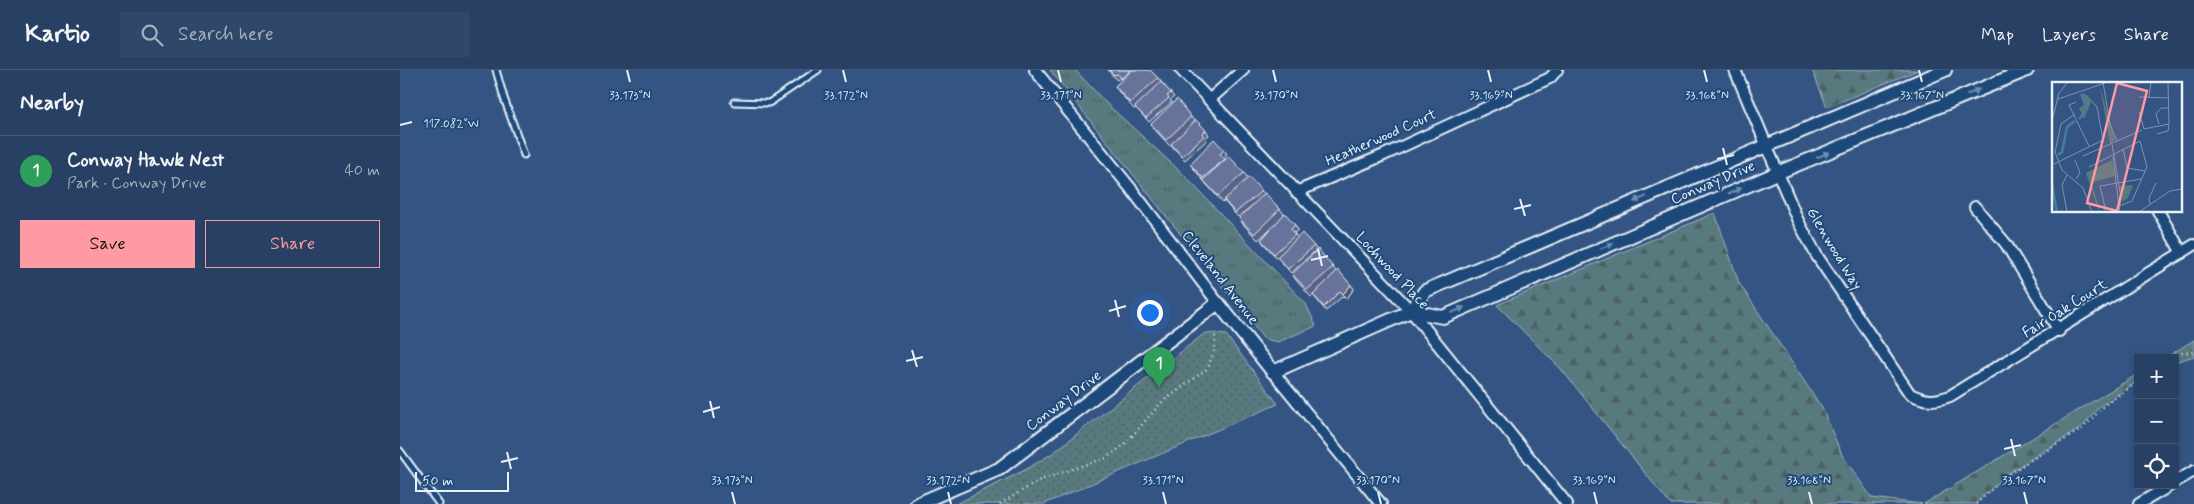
<!DOCTYPE html>
<html lang="en">
<head>
<meta charset="utf-8">
<style>
  body { margin:0; font-family:Mynerve,sans-serif; background:#2f4769; color:#f1f3f6 }
  .controls { position:absolute; right:15px; bottom:15px; display:grid; overflow:hidden; border-radius:0px; box-shadow:0 2px 8px #0003 }
  .controls button { width:45px; height:45px; display:grid; place-items:center; padding:0; border:0; border-bottom:1px solid #435978; background:#274063; color:#f1f3f6; font:25px sans-serif }
  .scale { position:absolute; left:15px; bottom:12px; width:94px; box-sizing:border-box; padding-left:5px; border:2px solid #e8f1f8; border-top:0; font-size:14px; line-height:18px; white-space:nowrap; color:#e8f1f8; -webkit-text-stroke:4px #1f4a7a; paint-order:stroke }
  .you { position:absolute; left:749px; top:242px; width:18px; height:18px; margin:-12px; border:4px solid #fff; border-radius:50%; background:#1a73e8; box-shadow:0 0 0 8px #1a73e833 }
  .badge { display:grid; place-items:center; width:32px; height:32px; border-radius:50%; background:#ff9aa2; color:#fff; font-size:16px; font-weight:700 }
  .pin { position:absolute; translate:-50% -41px; filter:drop-shadow(0 1px 2px #0008) }
  .pin::after { content:''; position:absolute; top:26px; width:18px; height:15px; background:inherit; clip-path:polygon(0 0,100% 0,50% 100%) }
  .list { margin:0; padding:0; list-style:none }
  h2 { display:flex; justify-content:space-between; align-items:center; height:65px; margin:0; padding:0 20px; font-size:21px }
  h2 small { font-size:16px; font-weight:400; color:#a4afbe }
  .list li { display:grid; grid-template-columns:32px 1fr auto; gap:15px; align-items:center; box-sizing:border-box; height:70px; padding:0 20px; border-top:1px solid #435978 }
  .list b { display:block; font-size:19px; white-space:nowrap }
  .list p { margin:0; font-size:16px; white-space:nowrap; color:#a4afbe }
  .list em { font-size:16px; font-style:normal; color:#a4afbe }
  .actions { display:flex; gap:10px; padding:15px 20px }
  .actions a { flex:1; padding:11px 0; border:1px solid #ff9aa2; border-radius:0px; text-align:center; font-size:18px; color:#ff9aa2 }
  .actions .main { background:#ff9aa2; color:#111 }
  .icon { flex:none; width:28px; height:28px; fill:none; stroke:currentColor; stroke-width:2; stroke-linecap:round; stroke-linejoin:round }
  .map { position:relative; flex:none; width:1794px; height:434px; overflow:hidden }
  header { display:flex; align-items:center; gap:30px; box-sizing:border-box; height:70px; padding:0 25px; background:#274063; border-bottom:1px solid #435978 }
  header strong { font-size:24px }
  nav { display:flex; gap:28px; margin-inline-start:auto; font-size:18px }
  .search { width:350px; height:45px; background:#2f4769; display:flex; align-items:center; gap:12px; box-sizing:border-box; padding:0 18px; border-radius:0px; color:#a4afbe; font-size:19px }
  main { display:flex }
  aside { flex:1; background:#274063 }
  .map>svg:first-child { display:block }
</style>
</head>
<body>
<header>
<strong>Kartio</strong>
<div class="search"><svg class="icon" aria-label="search" viewBox="0 0 24 24"><circle cx="10" cy="10" r="6"/><path d="M15 15l6 6"/></svg>Search here</div>
<nav><a>Map</a><a>Layers</a><a>Share</a></nav>
</header>
<main>
<aside>
<h2>Nearby<small></small></h2>
<ul class="list">
<li><span class="badge" style="background:#2e9e5b">1</span><div><b>Conway Hawk Nest</b><p>Park · Conway Drive</p></div><em>40 m</em></li>
</ul>
<div class="actions"><a class="main">Save</a><a>Share</a></div>
</aside>
<div class="map">
<svg width="1794" height="434" viewBox="0 0 1794 434">
  <defs>
    <pattern id="grass-tufts" width="24" height="20" patternUnits="userSpaceOnUse" patternTransform="scale(1.25)"><rect width="24" height="20" fill="#58797e"/><path d="M3 7l-1-3M5 7V3M7 7l1-3M15 17l-1-3M17 17v-4M19 17l1-3" fill="none" stroke="#4f6064"/></pattern>
    <pattern id="forest-firs" width="22" height="20" patternUnits="userSpaceOnUse" patternTransform="scale(1.25)"><rect width="22" height="20" fill="#58797e"/><path d="M5 1l3.5 6h-7zM16 11l3.5 6h-7z" fill="#4f6064"/></pattern>
    <pattern id="park-dots" width="8" height="8" patternUnits="userSpaceOnUse" patternTransform="scale(1.25)"><rect width="8" height="8" fill="#58797e"/><path d="M2 2h.1M6 6h.1" fill="none" stroke="#4f6064" stroke-width="1.8" stroke-linecap="round"/></pattern>
  </defs>
  <rect width="100%" height="100%" fill="#345584"/>
  <filter id="ink" filterUnits="userSpaceOnUse"><feTurbulence type="fractalNoise" baseFrequency=".02" numOctaves="2"/><feDisplacementMap in="SourceGraphic" scale="10" xChannelSelector="R" yChannelSelector="G"/><feConvolveMatrix kernelMatrix="1 2 1 2 8 2 1 2 1" color-interpolation-filters="sRGB"/></filter>
  <g filter="url(#ink)">
    <path fill="url(#grass-tufts)" stroke="#a0b5bb" d="M650,0H675L706,33L783,104L906,234L916,256L878,272L864,269Z"/>
    <g fill="url(#forest-firs)" stroke="#a0b5bb">
      <path d="M1412,0H1518L1427,37Z"/>
      <path d="M1315,143L1339,213L1422,338L1442,385L1472,428L1522,434H1270L1161,299L1097,235Z"/>
      <path d="M1794,270V286L1775,292V288H1765Z"/>
      <path d="M1738,304V311L1699,337L1681,358L1606,405L1575,434H1524Z"/>
    </g>
    <path fill="url(#park-dots)" stroke="#a0b5bb" d="M805,263L826,265L878,334L644,434H556L625,400L653,383Z"/>
    <g fill="none" stroke-linecap="round" stroke-linejoin="round">
      <g stroke="#e8f1f8" stroke-width="9">
        <g id="service">
          <path d="M96,0L104,28L124,85"/>
          <path d="M334,32L369,33L418,0"/>
          <path d="M0,381L39,434"/>
        </g>
      </g>
      <g stroke="#e8f1f8" stroke-width="14">
        <g id="minor">
          <path d="M635,0L732,120L818,233"/>
          <path d="M781,0L1011,241L1167,434"/>
          <path d="M1335,0L1398,151L1417,186L1510,324C1525,331 1534,332 1550,326L1794,175"/>
          <path d="M809,30L843,0"/>
          <path d="M896,122L984,85L1150,8L1157,0"/>
          <path d="M1575,137L1606,174L1659,261"/>
          <path d="M1758,141L1782,183"/>
          <path d="M873,302L981,434"/>
          <path d="M1775,412L1794,401"/>
          <path d="M1739,434L1771,415"/>
        </g>
      </g>
      <g stroke="#e8f1f8" stroke-width="16">
        <g id="tertiary">
          <path d="M1011,241L1043,247L1377,103L1627,0"/>
          <path d="M517,434L599,399L818,233L873,302L1011,241L1025,221L1545,0"/>
        </g>
      </g>
      <g stroke="#e8f1f8" stroke-width="2.5" stroke-dasharray="1 4" stroke-linecap="butt">
        <path d="M1773,288L1781,283L1794,282"/>
        <path d="M600,434L640,410L706,388L724,375L761,333L808,298L815,278V262"/>
        <path d="M1576,434L1610,403L1682,359L1706,334L1738,312"/>
      </g>
      <use href="#service" stroke="#1f4a7a" stroke-width="5"/>
      <use href="#minor" stroke="#1f4a7a" stroke-width="10"/>
      <use href="#tertiary" stroke="#1f4a7a" stroke-width="12"/>
    </g>
    <g fill="#596386" stroke="#e8f1f8">
      <path d="M708,0H750L758,8L774,27L770,30L772,32L749,52L736,38L734,39L719,22L715,16L722,10L720,8L717,10Z"/>
      <path d="M791,47L795,52L806,60L809,65L805,68L807,70L785,90L771,75L770,76L755,60L751,54Z"/>
      <path d="M824,80L827,84L823,88L844,103L848,108L880,139L884,144L895,155L898,160L894,163L898,168L914,176L916,180L891,203L878,188H877L864,174L861,170L870,159L858,170L843,154L839,148L854,134L838,147L824,131L823,133L808,116L803,110L790,94Z"/>
      <path d="M933,197L936,202L951,215L954,219L946,229L943,226L926,241L913,225L911,227L896,210L892,204Z"/>
    </g>
    <path fill="#49506d" stroke="#e8f1f8" d="M951,215L954,219L946,229L943,224Z"/>
    <g fill="#68739c" stroke="#e8f1f8">
      <path d="M709,0H731L722,8L717,4L714,5Z"/>
      <path d="M732,0H750L758,8L730,33L715,16Z"/>
      <path d="M761,12L771,23L767,26L769,28L746,48L735,37Z"/>
      <path d="M777,29L791,47L766,70L751,54Z"/>
      <path d="M796,50L806,60L802,64L804,66L782,86L771,74Z"/>
      <path d="M814,69L824,80L820,84L825,89L803,108L790,94Z"/>
      <path d="M829,86L844,103L818,126L803,110Z"/>
      <path d="M849,107L862,121L835,143L824,130Z"/>
      <path d="M865,123L880,139L854,164L839,148Z"/>
      <path d="M885,143L895,155L891,159L895,165L874,184L861,170Z"/>
      <path d="M902,163L914,176L888,199L877,187Z"/>
      <path d="M918,179L933,197L907,220L892,204Z"/>
      <path d="M938,200L951,215L943,224L940,221L924,237L913,225Z"/>
    </g>
    <defs><path id="oneway-solid" d="M-6-.8H1V-3.2L6.5 0L1 3.2V.8H-6Z" transform="scale(1.25)"/></defs>
    <g fill="#6f8dac">
      <use href="#oneway-solid" transform="translate(1573 22) rotate(-23)"/>
      <use href="#oneway-solid" transform="translate(1423 85) rotate(-23)"/>
      <use href="#oneway-solid" transform="translate(1335 121) rotate(-23)"/>
      <use href="#oneway-solid" transform="translate(1240 129) rotate(157)"/>
      <use href="#oneway-solid" transform="translate(1207 176) rotate(-23)"/>
      <use href="#oneway-solid" transform="translate(1058 240) rotate(-24)"/>
    </g>
  </g>
  <path fill="none" stroke="#e8f1f8" stroke-width="2" d="M227,0L230,12M443,0L446,12M658,0L661,12M873,0L876,12M1088,0L1091,12M1304,0L1307,12M1519,0L1522,12M0,55L12,52M1323,78L1327,95M1317,89L1334,85M1120,129L1125,146M1114,139L1131,135M918,179L922,196M911,190L928,186M715,230L719,247M709,241L726,236M512,280L517,297M506,291L523,287M310,331L314,348M303,342L320,337M1611,369L1615,386M1604,379L1621,375M107,382L111,399M101,392L118,388M332,422L335,434M548,422L551,434M763,422L766,434M978,422L981,434M1194,422L1197,434M1409,422L1412,434M1624,422L1627,434"/>
  <g text-anchor="middle" dominant-baseline="central" stroke-width="4" stroke-linejoin="round" paint-order="stroke">
    <g font-size="15" fill="#e8f1f8" stroke="#1f4a7a">
      <text transform="translate(981 68) rotate(-24)">Heatherwood Court</text>
      <text transform="translate(1313 113) rotate(-23)">Conway Drive</text>
      <text transform="translate(1434 179) rotate(59)">Glenwood Way</text>
      <text transform="translate(992 201) rotate(47)">Lochwood Place</text>
      <text transform="translate(820 208) rotate(52)">Cleveland Avenue</text>
      <text transform="translate(1665 239) rotate(-32)">Fair Oak Court</text>
      <text transform="translate(664 331) rotate(-37)">Conway Drive</text>
    </g>
  </g>
  <g transform="translate(1652 12)">
    <rect width="130" height="130" fill="#345584"/>
    <path d="M32,11L39,20L32,37L27,26L32,23L28,12Z" fill="#58797e"/>
    <path d="M60,78L63,94L41,100L40,103L47,126V130L34,91ZM81,103L76,116L70,120L68,104Z" fill="#58797e"/>
    <path d="M48,4L63,58L58,62Z" fill="#58797e"/>
    <path fill="none" stroke="#457d9f" stroke-width="2.5" d="M27,37L35,27L30,12M6,73L10,70L15,45L23,39M0,102L5,130"/>
    <path fill="none" stroke="#7c93b2" stroke-width="1" d="M51,0L58,42L65,59M87,15L117,16M97,15L99,0M6,17L56,0M24,20L17,23L37,64M87,30L92,47L117,42L116,0M23,32L9,42L3,70L10,88L31,106L40,130M0,39L7,11L16,0M107,42L104,32L109,26H116M105,52L116,49L117,42M60,62L69,116L67,130M71,67L75,86L93,89M31,74L90,48M61,74L67,125M23,78L28,91L24,97M2,82L51,58L45,25L34,13M37,85L88,59L95,85L80,119L67,124M15,93L10,103L15,130M98,122L97,116L104,101M54,130L48,104L89,97M87,130L118,109L130,107"/>
    <path fill="#ff9aa2" fill-opacity="0.15" stroke="#ff9aa2" stroke-width="2.5" d="M65,1L95,9L65,129L35,121Z"/>
    <rect width="130" height="130" fill="none" stroke="#e8f1f8" stroke-width="2.5"/>
  </g>
  <g font-size="12" text-anchor="middle" fill="#e8f1f8" stroke="#1f4a7a" stroke-width="4" stroke-linejoin="round" paint-order="stroke">
    <text x="230" y="29">33.173°N</text>
    <text x="446" y="29">33.172°N</text>
    <text x="661" y="29">33.171°N</text>
    <text x="1307" y="29">33.168°N</text>
    <text x="1522" y="29">33.167°N</text>
    <text x="876" y="29">33.170°N</text>
    <text x="1091" y="29">33.169°N</text>
    <text x="51" y="57">117.082°W</text>
    <text x="332" y="414">33.173°N</text>
    <text x="548" y="414">33.172°N</text>
    <text x="763" y="414">33.171°N</text>
    <text x="978" y="414">33.170°N</text>
    <text x="1194" y="414">33.169°N</text>
    <text x="1409" y="414">33.168°N</text>
    <text x="1624" y="414">33.167°N</text>
  </g>
</svg>
<div class="controls">
<button>+</button>
<button>−</button>
<button><svg class="icon" aria-label="locate" viewBox="0 0 24 24"><circle cx="12" cy="12" r="6"/><path d="M12 2v4M12 18v4M2 12h4M18 12h4"/></svg></button>
</div>
<div class="scale">50 m</div>
<div class="you"></div>
<div class="pin badge" style="left:759px;top:318px;background:#2e9e5b">1</div>
</div>
</main>
</body>
</html>
